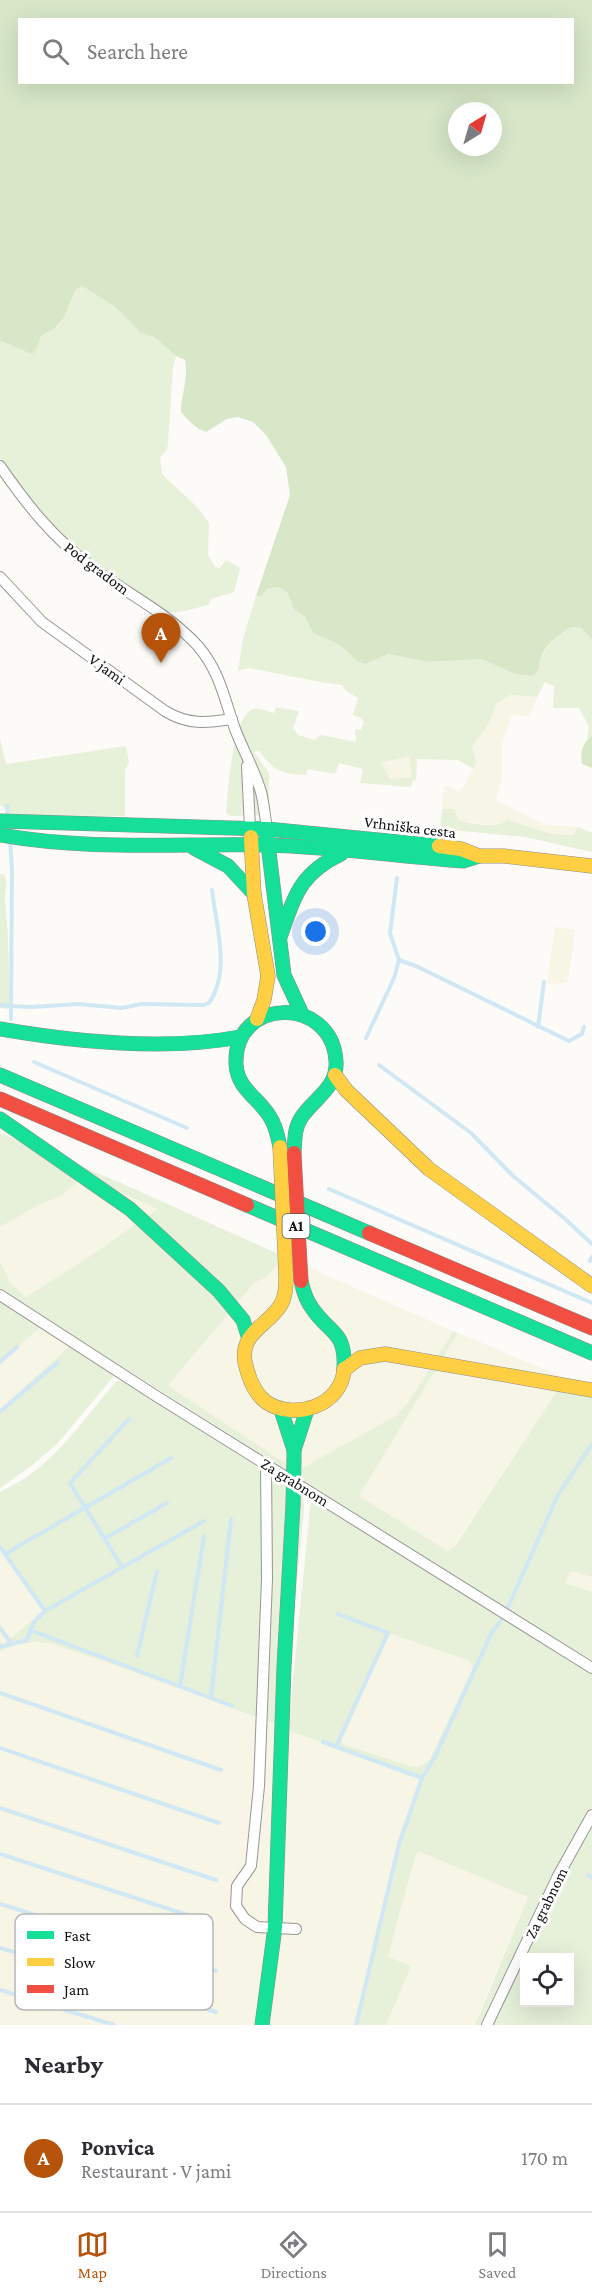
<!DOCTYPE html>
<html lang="en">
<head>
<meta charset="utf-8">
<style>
  body { margin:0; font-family:"Crimson Pro",serif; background:#f2f2f3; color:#2b2b33 }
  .controls { position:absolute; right:18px; bottom:18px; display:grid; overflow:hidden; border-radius:0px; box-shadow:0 6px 24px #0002 }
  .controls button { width:54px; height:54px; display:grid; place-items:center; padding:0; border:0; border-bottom:2px solid #e1e1e2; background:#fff; color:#2b2b33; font:30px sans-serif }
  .compass { position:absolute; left:448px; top:102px; width:54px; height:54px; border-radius:50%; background:#fff; box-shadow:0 6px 24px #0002; rotate:37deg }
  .you { position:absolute; left:316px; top:932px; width:21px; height:21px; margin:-15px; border:4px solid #fff; border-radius:50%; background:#1a73e8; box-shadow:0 0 0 9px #1a73e833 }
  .badge { display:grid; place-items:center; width:39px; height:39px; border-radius:50%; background:#b45309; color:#fff; font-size:20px; font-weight:700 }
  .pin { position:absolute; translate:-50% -50px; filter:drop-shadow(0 2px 3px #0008) }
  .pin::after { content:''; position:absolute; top:32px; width:21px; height:18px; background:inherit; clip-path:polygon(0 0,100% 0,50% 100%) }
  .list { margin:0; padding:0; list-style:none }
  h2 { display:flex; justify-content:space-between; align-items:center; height:78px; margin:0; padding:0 24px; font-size:26px }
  h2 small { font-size:20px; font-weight:400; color:#7c7c81 }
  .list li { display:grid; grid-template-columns:39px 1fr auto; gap:18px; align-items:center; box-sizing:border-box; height:108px; padding:0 24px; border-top:2px solid #e1e1e2 }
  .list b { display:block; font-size:22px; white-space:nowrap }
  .list p { margin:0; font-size:20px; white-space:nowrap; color:#7c7c81 }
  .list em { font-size:20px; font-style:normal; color:#7c7c81 }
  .icon { flex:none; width:33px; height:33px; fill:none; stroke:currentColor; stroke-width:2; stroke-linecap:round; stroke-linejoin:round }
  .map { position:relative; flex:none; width:592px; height:2025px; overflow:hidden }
  .search { position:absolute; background:#fff; box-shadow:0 6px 24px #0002; left:18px; right:18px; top:18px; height:66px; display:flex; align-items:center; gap:15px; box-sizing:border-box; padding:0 21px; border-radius:0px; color:#7c7c81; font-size:22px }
  .sheet { height:186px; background:#fff }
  nav { display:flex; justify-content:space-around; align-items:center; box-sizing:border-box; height:84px; border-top:2px solid #e1e1e2; background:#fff; font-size:16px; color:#7c7c81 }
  nav a { display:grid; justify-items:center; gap:3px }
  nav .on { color:#b45309 }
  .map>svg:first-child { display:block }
</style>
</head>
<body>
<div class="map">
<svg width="592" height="2025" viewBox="0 0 592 2025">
  <rect width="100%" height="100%" fill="#fcfbf7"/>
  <g fill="#f7f5e5">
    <path d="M510,695L537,697L529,717L512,714L502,745V775L496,800L546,825L578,827L575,835L552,834L503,824L493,825L467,822L459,821L454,809H442L444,787L447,786L460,792L474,769L475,761L472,747L489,723L496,704Z"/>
    <path d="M409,757L412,777L390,779L381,762Z"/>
    <path d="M555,927L575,930L572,953L567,983L547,984Z"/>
    <path d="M84,1176L159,1209L86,1259L26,1297L10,1283L0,1261V1227L39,1205L61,1195Z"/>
    <path d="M285,1257L453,1331L410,1400L397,1415L297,1471L168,1387L255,1282L265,1278Z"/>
    <path d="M42,1326L72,1344L0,1409V1362Z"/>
    <path d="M458,1333L563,1377L561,1385L454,1546L448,1551L359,1496Z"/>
    <path d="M0,1545L46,1609L3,1644L0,1641Z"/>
    <path d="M571,1571L592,1577V1592L565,1583Z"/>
    <path d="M389,1632L471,1661L473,1667L428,1760L419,1767L411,1766L343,1744L340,1739L381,1645Z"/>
    <path d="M35,1642L53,1644L84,1653L368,1760L421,1778L391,1876L357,2025H0V1651L16,1645Z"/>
    <path d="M420,1852L528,1897L486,1995L475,2025H386L410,1966L389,1957V1952L416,1855Z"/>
  </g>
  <g fill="#e7f0d9" fill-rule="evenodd">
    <path d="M82,286L114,306L141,333L154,337L176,356L173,367L168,443L167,450L160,457L162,474L198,508L209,523L208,555L215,567L220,568L226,560L240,568L234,592L211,599L209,605C194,608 180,614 166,612L97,566L64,540L39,513L0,458V341C8,346 16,346 23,351L36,350C39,329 56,334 64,318C68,310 71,299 75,290Z"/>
    <path d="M278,587L287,592L294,609L305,617L313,633L340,645L357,661L365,664L390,654L428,662L481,659L504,668L539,662C551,639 551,642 571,627L581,628L592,640V736L587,740L589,726L579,708H553L554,686L545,682L537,697L510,695L496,704L489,723L472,747L476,761L474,769L458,760L417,759L416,780H413L411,787L360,783L363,769L339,763L335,774L308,769L306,775C281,774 274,771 259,751L254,752L269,773V815L230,816L226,813C228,794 232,710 255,709C261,708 268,712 274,713L276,707L299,711L293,728L298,735L315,740L321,735L356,742L355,729L361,730L364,722L361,718L353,715L358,698L346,691L342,685L320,682L249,668L238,671L243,639L256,596L261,597L267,589ZM409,757L412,777L390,779L381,762Z"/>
    <path d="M0,739L6,764L126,746L129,762L125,770V816L6,815V810L0,805Z"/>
    <path d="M442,809H454L459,821C472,823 497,830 507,820L552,834L574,835L578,827L592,833V852L525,837L440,829Z"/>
    <path d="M0,874H4C9,884 4,891 5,901C9,937 9,973 9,1009L0,1008Z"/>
    <path d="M0,1133L121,1183L285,1257L265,1278L255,1282L168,1386L297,1471L397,1415L410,1400L453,1331L458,1333L359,1496L448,1551L455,1546L561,1385L592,1389V1577L571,1571L565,1583L592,1592V1664L524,1619L0,1290V1261L10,1283L26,1297L86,1259L158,1209L84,1176L62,1195L39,1205L0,1227Z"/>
    <path d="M0,1299L42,1326L0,1362Z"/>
    <path d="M72,1344L112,1371L113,1377L57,1444L30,1467L0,1488V1409Z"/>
    <path d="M126,1380L303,1493L304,1509L283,1727L118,1666L53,1644L35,1642L16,1645L0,1651V1641L3,1644L46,1609L0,1545V1492C11,1486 22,1481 32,1473C66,1448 89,1412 117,1381Z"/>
    <path d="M316,1499L592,1673V1806L563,1856L483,2025H475L528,1897L420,1852L416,1854L389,1952V1957L411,1966L386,2025H357L391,1876L420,1778L288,1730L310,1509L311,1500ZM389,1633L470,1661L473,1667L429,1760L419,1767L410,1766L343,1744L341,1739L381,1645Z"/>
    <path d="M592,1822V2025H492L547,1908ZM524,1958H570V2002H524Z"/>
  </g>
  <g fill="#d7e7c8" fill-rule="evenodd">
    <path d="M0,0H592V640L581,628L571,627C555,638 540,647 539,669L533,676L516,674L481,659L428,662L389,654L365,664L357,661L340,645L313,633L305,617L294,609L287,592L278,587L267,589L261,597L256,596L290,495L286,467L266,435L253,422L238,417L227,419L206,432C196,429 188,420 181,412C181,395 189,377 185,360L176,356L154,337L141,333L114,306L82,286L75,290L64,318L54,329L41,336L36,350L32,354L0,341ZM20,20H572V82H20ZM457,111H493V147H457Z"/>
    <path d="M592,736V768L582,764C580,753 582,743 592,736Z"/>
  </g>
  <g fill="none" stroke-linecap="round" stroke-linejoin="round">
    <g stroke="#d0e7f4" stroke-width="4">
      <path d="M7,806L8,817"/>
      <path d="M10,840L12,870L11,1006L32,1007L78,1004L122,1008L141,1004L204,1005L209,1003C231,972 216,925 212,890"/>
      <path d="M399,960L416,966L569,1041L582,1034L584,1027"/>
      <path d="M0,1005L11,1006V1019"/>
      <path d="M538,1027L544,982"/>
      <path d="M366,1038L394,978L399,960L390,933L397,878"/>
      <path d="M34,1062L187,1128"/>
      <path d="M379,1065L471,1133L513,1176L564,1218L592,1244"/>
      <path d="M329,1189L592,1303"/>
      <path d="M590,1261L592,1257"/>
      <path d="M0,1362L17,1347"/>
      <path d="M0,1412L58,1362"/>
      <path d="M104,1539L167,1503"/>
      <path d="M0,1547L45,1611"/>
      <path d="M5,1554L171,1458"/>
      <path d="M122,1567L70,1483L129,1419"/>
      <path d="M0,1628L11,1643"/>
      <path d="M30,1630L232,1706"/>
      <path d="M0,1647L27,1640L34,1622L45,1611L204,1521"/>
      <path d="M137,1656L157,1571"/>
      <path d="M180,1686L204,1536"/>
      <path d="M0,1693L221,1770"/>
      <path d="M211,1697L231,1519"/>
      <path d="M323,1742L422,1778"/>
      <path d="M336,1747L388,1633L338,1614"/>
      <path d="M0,1748L219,1823"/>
      <path d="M0,1808L216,1880"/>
      <path d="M0,1854L212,1923"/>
      <path d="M588,1875L592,1878"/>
      <path d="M0,1904L216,1971"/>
      <path d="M0,1948L216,2012"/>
      <path d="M0,1990L114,2025"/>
      <path d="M356,2025L399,1844L422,1778L435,1757L491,1634L505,1614L558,1495L592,1444"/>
    </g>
    <g stroke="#969694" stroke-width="12">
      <g id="street">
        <path d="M0,466C28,506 52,537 92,567C127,594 168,613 198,646C220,672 224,698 235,729C243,750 255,771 261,792C264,804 265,817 267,829"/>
        <path d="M0,577L42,622L165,711C188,725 206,723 232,719"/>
        <path d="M247,766L250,828"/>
        <path d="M0,1295L153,1394L592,1668"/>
        <path d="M266,1464L267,1579L259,1786L251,1866L237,1886L236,1906L245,1919L257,1927L296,1929"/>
        <path d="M487,2025L558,1876L592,1815"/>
      </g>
    </g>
    <g stroke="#8d8c8b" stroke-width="15">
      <g id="fast">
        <path d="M0,821L267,829L439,846"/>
        <path d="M0,835C89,851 178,843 268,845C333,847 398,856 463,861L479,856"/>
        <path d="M267,836L284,975L302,1014"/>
        <path d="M194,848L228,866L254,894"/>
        <path d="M280,937C295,896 299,874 341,854"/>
        <path d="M0,1029C75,1042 165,1051 240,1037"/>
        <path d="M0,1075L369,1233"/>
        <path d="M0,1119L130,1209L219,1291L243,1320L249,1339"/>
        <path d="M280,1147C278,1137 276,1126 270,1117C259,1098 237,1089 236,1064C233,997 332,995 336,1061C338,1088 314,1098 301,1118C294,1129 295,1141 294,1153"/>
        <path d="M247,1205L592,1353"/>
        <path d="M301,1281C303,1290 306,1300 312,1308C330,1335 346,1330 344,1369"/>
        <path d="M281,1410L294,1450"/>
        <path d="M294,1460V1450L307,1410"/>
        <path d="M262,2025L275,1927L284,1667L293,1505"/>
      </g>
    </g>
    <g stroke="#8d8c8b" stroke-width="15">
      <g id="slow">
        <path d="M251,837L254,894L268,976L264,1000L257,1019"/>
        <path d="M439,846L461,849L479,856H504L592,866"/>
        <path d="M335,1075L346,1090L429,1169L592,1286"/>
        <path d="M286,1275C286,1286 286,1297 280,1306C267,1326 240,1333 245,1362C248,1376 254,1393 266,1402C294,1421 342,1406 344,1369"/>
        <path d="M345,1369L360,1358L385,1354L592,1390"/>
      </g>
    </g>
    <g stroke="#8d8c8b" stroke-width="15">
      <g id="jam">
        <path d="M0,1099L247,1205"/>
        <path d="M369,1233L592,1328"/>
      </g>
    </g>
    <use href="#street" stroke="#fffefe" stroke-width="10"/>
    <use href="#fast" stroke="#16e098" stroke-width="14"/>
    <use href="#slow" stroke="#ffcf43" stroke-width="14"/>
    <use href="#jam" stroke="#f24e42" stroke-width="14"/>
    <g stroke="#8d8c8b" stroke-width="15" stroke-linecap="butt">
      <path id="fast-bridge" d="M293,1505L294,1460"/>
    </g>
    <g stroke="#8d8c8b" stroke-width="15" stroke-linecap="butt">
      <path id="slow-bridge" d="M280,1147L286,1275"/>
    </g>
    <g stroke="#8d8c8b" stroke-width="15" stroke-linecap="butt">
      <path id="jam-bridge" d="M294,1153L301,1281"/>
    </g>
    <use href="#fast-bridge" stroke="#16e098" stroke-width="14"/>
    <use href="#slow-bridge" stroke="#ffcf43" stroke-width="14"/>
    <use href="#jam-bridge" stroke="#f24e42" stroke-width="14"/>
  </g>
  <g text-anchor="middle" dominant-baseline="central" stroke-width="6" stroke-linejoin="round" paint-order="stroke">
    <rect fill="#fff" stroke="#585858" stroke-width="1.5" x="282.5" y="1214" width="27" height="24" rx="4.5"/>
    <g font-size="15" font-weight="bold" fill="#101010">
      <text x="296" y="1226">A1</text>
    </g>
    <g font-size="16" fill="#101010" stroke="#fff">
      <text transform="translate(97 568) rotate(37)">Pod gradom</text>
      <text transform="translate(107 669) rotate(36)">V jami</text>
      <text transform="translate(410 827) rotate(7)">Vrhniška cesta</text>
      <text transform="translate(295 1482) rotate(32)">Za grabnom</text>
      <text transform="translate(546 1903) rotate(-64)">Za grabnom</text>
    </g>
  </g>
  <rect x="15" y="1914" width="198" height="96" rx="9" fill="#fff" stroke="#b7b7b7" stroke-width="1.5"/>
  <rect x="27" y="1931" width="27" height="8" fill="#16e098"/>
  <rect x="27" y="1958" width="27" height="8" fill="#ffcf43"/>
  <rect x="27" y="1985" width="27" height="8" fill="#f24e42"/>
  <g font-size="16" fill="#101010">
    <text x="64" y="1941">Fast</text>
    <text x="64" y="1968">Slow</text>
    <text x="64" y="1995">Jam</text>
  </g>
</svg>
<div class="controls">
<button><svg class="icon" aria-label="locate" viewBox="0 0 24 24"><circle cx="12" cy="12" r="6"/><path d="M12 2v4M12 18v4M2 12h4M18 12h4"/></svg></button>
</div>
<svg class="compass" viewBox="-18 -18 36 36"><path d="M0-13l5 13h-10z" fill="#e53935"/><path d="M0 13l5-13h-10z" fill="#7c7c81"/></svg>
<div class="you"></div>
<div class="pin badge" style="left:161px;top:663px">A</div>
<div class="search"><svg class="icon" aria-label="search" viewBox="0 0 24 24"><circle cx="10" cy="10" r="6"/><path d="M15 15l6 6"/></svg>Search here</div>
</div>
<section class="sheet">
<h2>Nearby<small></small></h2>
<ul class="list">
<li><span class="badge">A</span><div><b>Ponvica</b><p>Restaurant · V jami</p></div><em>170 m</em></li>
</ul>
</section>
<nav>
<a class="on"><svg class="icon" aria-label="map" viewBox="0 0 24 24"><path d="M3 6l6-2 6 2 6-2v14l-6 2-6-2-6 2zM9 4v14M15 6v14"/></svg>Map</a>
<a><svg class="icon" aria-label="directions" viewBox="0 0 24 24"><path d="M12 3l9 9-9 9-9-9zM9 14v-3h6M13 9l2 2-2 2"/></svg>Directions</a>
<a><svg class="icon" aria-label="saved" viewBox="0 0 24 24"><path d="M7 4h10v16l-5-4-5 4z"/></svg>Saved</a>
</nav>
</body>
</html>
